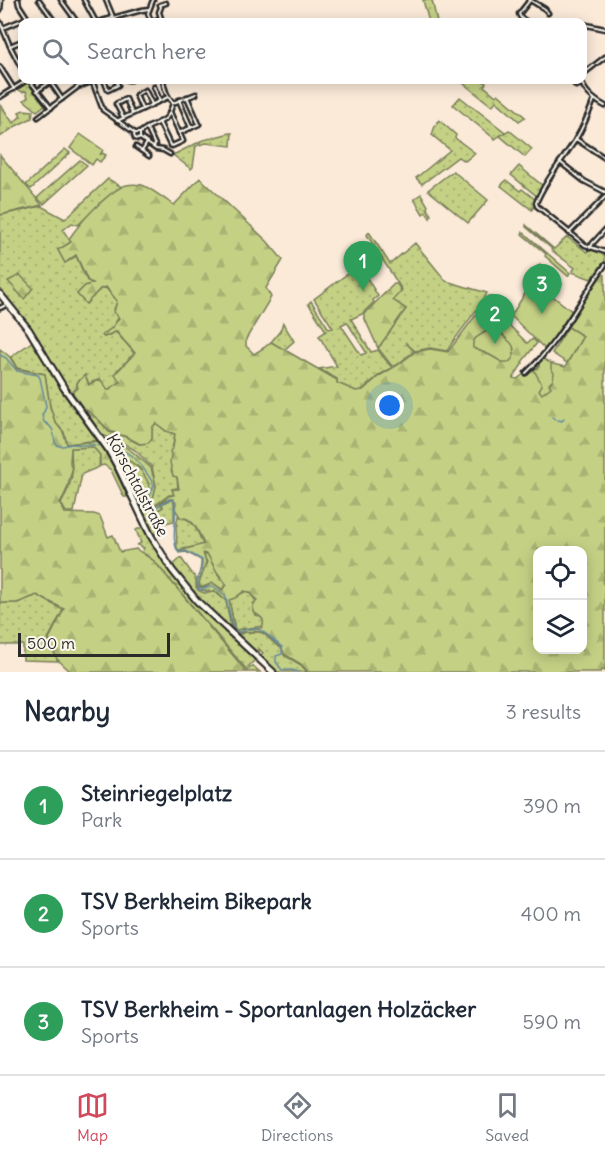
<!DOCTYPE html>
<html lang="en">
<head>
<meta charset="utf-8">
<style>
  body { margin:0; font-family:Delius,sans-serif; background:#f2f2f3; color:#1f2937 }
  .controls { position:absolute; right:18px; bottom:18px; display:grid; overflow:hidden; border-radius:12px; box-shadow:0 3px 15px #0003 }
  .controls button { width:54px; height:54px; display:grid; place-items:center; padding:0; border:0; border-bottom:2px solid #e0e1e3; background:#fff; color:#1f2937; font:30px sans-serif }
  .scale { position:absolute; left:18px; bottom:15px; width:152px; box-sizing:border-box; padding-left:6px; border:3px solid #2b2b2b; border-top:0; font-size:16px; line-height:21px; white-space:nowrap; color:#2b2b2b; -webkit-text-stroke:4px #fbf7ec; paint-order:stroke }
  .you { position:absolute; left:390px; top:406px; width:21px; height:21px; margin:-15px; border:4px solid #fff; border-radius:50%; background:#1a73e8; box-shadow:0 0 0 9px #1a73e833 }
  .badge { display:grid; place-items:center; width:39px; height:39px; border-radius:50%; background:#d1495b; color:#fff; font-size:20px; font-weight:700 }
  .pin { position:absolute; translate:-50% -50px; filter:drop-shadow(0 2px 3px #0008) }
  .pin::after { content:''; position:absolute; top:32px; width:21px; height:18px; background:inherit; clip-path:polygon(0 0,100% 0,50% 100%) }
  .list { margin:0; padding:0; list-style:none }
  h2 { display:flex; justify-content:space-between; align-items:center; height:78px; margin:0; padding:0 24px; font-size:26px }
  h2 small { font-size:20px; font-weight:400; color:#747a83 }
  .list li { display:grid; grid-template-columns:39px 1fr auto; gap:18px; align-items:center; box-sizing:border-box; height:108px; padding:0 24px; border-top:2px solid #e0e1e3 }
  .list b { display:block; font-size:22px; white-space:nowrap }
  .list p { margin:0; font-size:20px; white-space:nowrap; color:#747a83 }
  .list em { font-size:20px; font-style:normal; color:#747a83 }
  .icon { flex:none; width:33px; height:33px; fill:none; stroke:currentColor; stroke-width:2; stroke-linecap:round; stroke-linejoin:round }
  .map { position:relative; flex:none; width:605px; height:672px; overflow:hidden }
  .search { position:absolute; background:#fff; box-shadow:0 3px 15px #0003; left:18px; right:18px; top:18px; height:66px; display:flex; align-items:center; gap:15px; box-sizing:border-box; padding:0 21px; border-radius:12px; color:#747a83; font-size:22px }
  .sheet { height:402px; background:#fff }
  nav { display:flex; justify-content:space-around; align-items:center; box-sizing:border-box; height:84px; border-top:2px solid #e0e1e3; background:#fff; font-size:16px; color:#747a83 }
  nav a { display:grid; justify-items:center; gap:3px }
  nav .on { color:#d1495b }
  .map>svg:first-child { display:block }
</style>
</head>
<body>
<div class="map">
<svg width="605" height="672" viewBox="0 0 605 672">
  <defs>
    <pattern id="grass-dots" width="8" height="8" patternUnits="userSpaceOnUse" patternTransform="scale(1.5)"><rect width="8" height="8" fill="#c4d185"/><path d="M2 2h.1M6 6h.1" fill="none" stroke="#a9b473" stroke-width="1.8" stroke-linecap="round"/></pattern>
    <pattern id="forest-firs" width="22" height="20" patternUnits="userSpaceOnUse" patternTransform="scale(1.5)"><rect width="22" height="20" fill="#c4d185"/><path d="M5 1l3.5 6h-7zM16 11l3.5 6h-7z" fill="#a9b473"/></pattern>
  </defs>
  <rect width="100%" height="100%" fill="#fbead8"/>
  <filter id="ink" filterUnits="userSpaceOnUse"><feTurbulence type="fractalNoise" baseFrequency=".0167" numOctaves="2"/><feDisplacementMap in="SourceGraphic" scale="12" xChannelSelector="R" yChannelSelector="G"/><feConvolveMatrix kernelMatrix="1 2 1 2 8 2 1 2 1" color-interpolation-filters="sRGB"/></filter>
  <g filter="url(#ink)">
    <g fill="url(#grass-dots)" stroke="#787e58" stroke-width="1.5" fill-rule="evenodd">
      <path d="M423,0H432L437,22H429Z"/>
      <path d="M459,80H482L486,83L484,86L496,96L498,94L525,117L519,121L496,101L492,106Z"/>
      <path d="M28,81L46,104L37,111L24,100L28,97L26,91L22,92L18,89Z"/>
      <path d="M460,97L505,132L495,139L453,105Z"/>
      <path d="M1,105L13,123L21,116L19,112L24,110L33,111L32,118L16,126L0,137V106Z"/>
      <path d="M439,120L456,135L455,138L475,153L465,161L458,157L422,184L416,178L450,150L432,135L435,126Z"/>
      <path d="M509,130L532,149L525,157L500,136Z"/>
      <path d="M230,133H232L231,146L206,143L196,146L193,167L191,169L173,155L197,143H200V141Z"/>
      <path d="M65,149L70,153L31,189L26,185Z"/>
      <path d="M80,160L87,165L44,204L37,198Z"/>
      <path d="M519,166L544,187L538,197L511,175Z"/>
      <path d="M453,171L488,200L468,223L428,190Z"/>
      <path d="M108,179L122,187L103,201L78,225L72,223L63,230L71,242L58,250L65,263L76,256L87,281L94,283L85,286L77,294L86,304L100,289L106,288L117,302L113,312L119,317L112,328L102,335L104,337L116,332C122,340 129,345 134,354L115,373L120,382L108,390L100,379L89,384L85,375L77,383V388L71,393L73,399L57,374L30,326L0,292V215L25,210L41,206L65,219Z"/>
      <path d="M506,180L520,191L522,189L536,200L532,210L501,186Z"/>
      <path d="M421,194L428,206L427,208L431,215L430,218L426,212L423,214L414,199Z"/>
      <path d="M526,225L554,249L567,237L587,252L589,249L605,253V263L594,280L572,272L575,268L551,250L552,249L526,227Z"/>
      <path d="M369,232L390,264L415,243L446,281L487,293C476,314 459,331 447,351L430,348L415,351L405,342L414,351L397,365L392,366L378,348L406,309L392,300L402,290L367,235Z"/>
      <path d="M523,232L570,273L568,276L545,256L546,254L522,234Z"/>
      <path d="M359,265L378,296L373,300L374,302L362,314L351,319L371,352L378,350L392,368L379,375L362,390L356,391L337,383V379L319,369L337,366L319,336L326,331L310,306L308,304L311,301L329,329L333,328L314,299ZM347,322L366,352V353L361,355L341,325Z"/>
      <path d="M283,323L294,341L284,350L271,342L280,331Z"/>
      <path d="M33,341L64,393L98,440L67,444L64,432L55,422L50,406L45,374L17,368L11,357Z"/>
      <path d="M75,402L99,420L109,432L126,437L139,444L148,443L152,439V428L156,423L166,431L175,434C172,450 169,460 173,476L177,477L178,489L176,488L172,489L174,495H169L154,506H151L156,486L152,467L135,450L121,442L102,435L98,433Z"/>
      <path d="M93,447L100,455L99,467L82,474L74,512H66L61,504C66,494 73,480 72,469C72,462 71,456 71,448Z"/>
      <path d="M110,449C122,456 147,469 149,485C149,489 147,504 146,509L153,514L163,507L162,504L169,500H173L174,503V521L161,524L159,532L154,535L152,531L150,532Z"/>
      <path d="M178,516L180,517C194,519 198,532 203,545L178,550L177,548L176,527Z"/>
      <path d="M142,527C156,549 169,571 186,591C207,616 232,637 256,659L246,669L154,561L142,552L144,548L137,545L141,543L136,530Z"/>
      <path d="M203,554L208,555L217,573L227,585L222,589L213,583L203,587H200L199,583L207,562Z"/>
      <path d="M181,558L196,579V587L199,591L204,593L215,592L226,601L231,628L230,630L200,602L171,567Z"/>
      <path d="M248,591L256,601L253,604V612L256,615L262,618L264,622L263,626L235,630L229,600C236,598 241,592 248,591Z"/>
      <path d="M37,595L63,610L48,639L58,661L23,660V645H0V603H18Z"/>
      <path d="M246,632H262L276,645L283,649L284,655L301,665L307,672H275L259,656L263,653L258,648L259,652L256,654L235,634L236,633L241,634Z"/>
    </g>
    <g fill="url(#forest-firs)" stroke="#787e58" stroke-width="1.5" fill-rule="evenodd">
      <path d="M0,155L42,205L0,215Z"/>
      <path d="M200,178L267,241L283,260L266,288L271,297L246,339V346L254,354L265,347L271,342L337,380V383L356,391L363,390L379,376L398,365L415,352L430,349L448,352L479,311L489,317L490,326L486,331L475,339V349L490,355L502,362L513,358C517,343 507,343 501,332C497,324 493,317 485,312L489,306L485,302L488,296H490L510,316L506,322L527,343L533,339L537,343L522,362L523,363L513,378L517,379L524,374L527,375L543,359L549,363L565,367L583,336L568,327L601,273L605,275V569L603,583L605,586V671L602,670L601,672H308L301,664L284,654C283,648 281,647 276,644C271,640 266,633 260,632C250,629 241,636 232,629L226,601L215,591C183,593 203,578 201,560L186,552L179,553V551L204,544C198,532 195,518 180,517L175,509L176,503L173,499H169L160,503L163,507L153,513L146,509L149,484L140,468L110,448L103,438L121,444L133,452L151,468L156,486L151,506L153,507L169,496L174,495L172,489H179L177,477L173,476L170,462L171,456L170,451L173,448L175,434L166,431L156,423L152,428V438L148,443L140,444L127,437L109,431L99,420L80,405L75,401L72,393L78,388L77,383L85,375L89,385L100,379L108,390L120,382L115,374L135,353C129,345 122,340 117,331L104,337L102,335L112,328L119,318L114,312L117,301L106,287L100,289L86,304L77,294L85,286L93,283L88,281L76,255L65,263L58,250L71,242L69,239C80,222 105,195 123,186C128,184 136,184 142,185C151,188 165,200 174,205ZM538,550H582V650H538ZM203,553L208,555L217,572L227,585L222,590L213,583L203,588L199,587V583L206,562ZM244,591C251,591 253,595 257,601L253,605L254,612C259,617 265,616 263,626L261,628L235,630L229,600L235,598Z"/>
      <path d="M20,275L33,288L24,299L8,281Z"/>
      <path d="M394,284H397L401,291L393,300L406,309C396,322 388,335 378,348L364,317V314Z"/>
      <path d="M0,349L10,357L17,369L45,374L50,407L55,422L63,432L67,444L99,441L113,466L126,494L127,497H124L111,470L104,465L100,466V455L93,447L71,448L70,463L72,470L67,489L60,504L65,513L94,514L100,516L108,537L113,535L120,552L136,549L154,561L246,671L253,666L260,672H71L57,659L49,639L64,609L37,595L17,603H0Z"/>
    </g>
    <g fill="#c4d185" stroke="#787e58" stroke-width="1.5">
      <path d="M80,134L103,150L100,155L102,153L106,155L100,162L96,159L92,165L70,148Z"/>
      <path d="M540,264L562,284L554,293L530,274Z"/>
      <path d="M534,279L550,294L573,312L547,349H545L511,316Z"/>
      <path d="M490,316C495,321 498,327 501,333C508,343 517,342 513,358L509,362H502L490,355L473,348C471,330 493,340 489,317Z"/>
      <path d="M568,327L583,336L567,363L552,353Z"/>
      <path d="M543,359L551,363V369L554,373L553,380L549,384L551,387L542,394L539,390L542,385L534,370L539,367V363Z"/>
    </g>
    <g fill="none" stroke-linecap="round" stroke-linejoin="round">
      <g stroke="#66899f" stroke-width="1.5">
        <path d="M0,355L6,358L17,371L38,375L40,378L46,406L45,410L42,415L44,422C59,430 51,440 57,445C62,448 66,445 71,444C75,444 81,445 85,445C122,444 136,453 154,485L148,502L150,510C158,509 164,499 173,499C180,515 169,535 178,552L186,551L202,560C204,571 194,578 199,590L213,586L225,595L234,631L240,632C260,622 267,636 282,647V654L276,656V662L282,670H292L298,672"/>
        <path d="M552,417L555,419"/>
        <path d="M558,420L562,421L564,418"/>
      </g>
      <g stroke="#2b2b2b" stroke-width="7">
        <g id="street">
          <path d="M18,0L19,5L30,22"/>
          <path d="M39,0L55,22"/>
          <path d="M61,0L77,22"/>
          <path d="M84,0L96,22"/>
          <path d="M106,0L115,22"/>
          <path d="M530,0L545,9L548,13"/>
          <path d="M0,10L1,0"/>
          <path d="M0,22L10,46L22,69"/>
          <path d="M98,22L142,10L149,9"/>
          <path d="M150,22L161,18L159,12L161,7L160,5L166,3"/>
          <path d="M151,22L148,13L153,0"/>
          <path d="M527,22L521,18L519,14L530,0"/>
          <path d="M582,24L605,29"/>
          <path d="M3,28L27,18"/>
          <path d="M10,46L22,41"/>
          <path d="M0,67L14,89"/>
          <path d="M582,75L605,57"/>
          <path d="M29,80L51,108"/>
          <path d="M49,80L62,99"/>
          <path d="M74,80L79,86"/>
          <path d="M92,80L94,82L92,83L90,82Z"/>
          <path d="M104,80L108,90L118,85L116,80"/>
          <path d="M128,80H131"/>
          <path d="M163,80C164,88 167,97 173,103"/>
          <path d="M576,80L574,83L576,86L582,84"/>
          <path d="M581,80C584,92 594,100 605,106"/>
          <path d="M93,83L103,110L135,133"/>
          <path d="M154,87L160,101"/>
          <path d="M37,91L53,80"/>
          <path d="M0,97L27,80"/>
          <path d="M179,100L191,128"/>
          <path d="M594,100C589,113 584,126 576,139C563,160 545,180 536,203L537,206L585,245L605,252"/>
          <path d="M173,103L196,94"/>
          <path d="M142,109L136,95L145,90L152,104"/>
          <path d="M38,117L79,86H81L91,82"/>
          <path d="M123,117L116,104L126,99L132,113"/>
          <path d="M117,121L168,97"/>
          <path d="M159,122L170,145L172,146L183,141L170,112"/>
          <path d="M147,128L155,145L154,147"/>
          <path d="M140,133V138L138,139L135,138L134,135L135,133H140C147,125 160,125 167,117C170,114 171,108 173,103"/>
          <path d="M179,133L199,124L187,97"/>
          <path d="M140,138L156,149L163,150L170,154"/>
          <path d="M576,139L605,158"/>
          <path d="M147,143L142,151L149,156"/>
          <path d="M136,147L142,151"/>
          <path d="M560,162L584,181L605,192"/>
          <path d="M569,233L605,197"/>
          <path d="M590,248L593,243L605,230"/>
          <path d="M0,308L8,304"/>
          <path d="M526,373C559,342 579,302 605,265"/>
        </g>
      </g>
      <g stroke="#2b2b2b" stroke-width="9">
        <path id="secondary" d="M0,294L29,330L64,388L108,449L119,469L151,536L172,570L197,601L273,672"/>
      </g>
      <use href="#street" stroke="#fbf7ec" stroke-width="2"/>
      <use href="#secondary" stroke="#fbf7ec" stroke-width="4.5"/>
    </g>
  </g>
  <g text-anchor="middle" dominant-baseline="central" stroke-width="5" stroke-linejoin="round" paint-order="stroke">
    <g font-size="16" fill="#2b2b2b" stroke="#fbf7ec">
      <text transform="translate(138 485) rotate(62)">Körschtalstraße</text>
    </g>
  </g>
</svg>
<div class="controls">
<button><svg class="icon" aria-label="locate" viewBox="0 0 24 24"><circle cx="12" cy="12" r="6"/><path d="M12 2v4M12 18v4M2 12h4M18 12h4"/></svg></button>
<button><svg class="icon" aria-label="layers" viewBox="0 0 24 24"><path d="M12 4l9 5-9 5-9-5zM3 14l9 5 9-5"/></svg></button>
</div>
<div class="scale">500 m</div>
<div class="you"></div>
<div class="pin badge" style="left:363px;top:291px;background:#2e9e5b">1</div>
<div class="pin badge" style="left:495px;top:344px;background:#2e9e5b">2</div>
<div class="pin badge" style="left:542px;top:314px;background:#2e9e5b">3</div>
<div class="search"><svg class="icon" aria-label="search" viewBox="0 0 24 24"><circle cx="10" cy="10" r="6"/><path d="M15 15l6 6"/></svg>Search here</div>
</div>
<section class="sheet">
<h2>Nearby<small>3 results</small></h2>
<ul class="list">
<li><span class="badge" style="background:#2e9e5b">1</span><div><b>Steinriegelplatz</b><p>Park</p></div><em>390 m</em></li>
<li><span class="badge" style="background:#2e9e5b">2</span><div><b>TSV Berkheim Bikepark</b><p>Sports</p></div><em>400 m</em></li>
<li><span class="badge" style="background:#2e9e5b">3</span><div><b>TSV Berkheim - Sportanlagen Holzäcker</b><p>Sports</p></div><em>590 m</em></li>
</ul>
</section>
<nav>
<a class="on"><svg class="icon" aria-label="map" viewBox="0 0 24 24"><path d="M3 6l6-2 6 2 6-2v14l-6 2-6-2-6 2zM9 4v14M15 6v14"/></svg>Map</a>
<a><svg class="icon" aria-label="directions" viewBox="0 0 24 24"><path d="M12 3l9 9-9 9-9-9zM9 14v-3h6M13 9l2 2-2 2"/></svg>Directions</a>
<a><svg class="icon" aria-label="saved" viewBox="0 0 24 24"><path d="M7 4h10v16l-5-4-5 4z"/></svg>Saved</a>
</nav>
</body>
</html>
